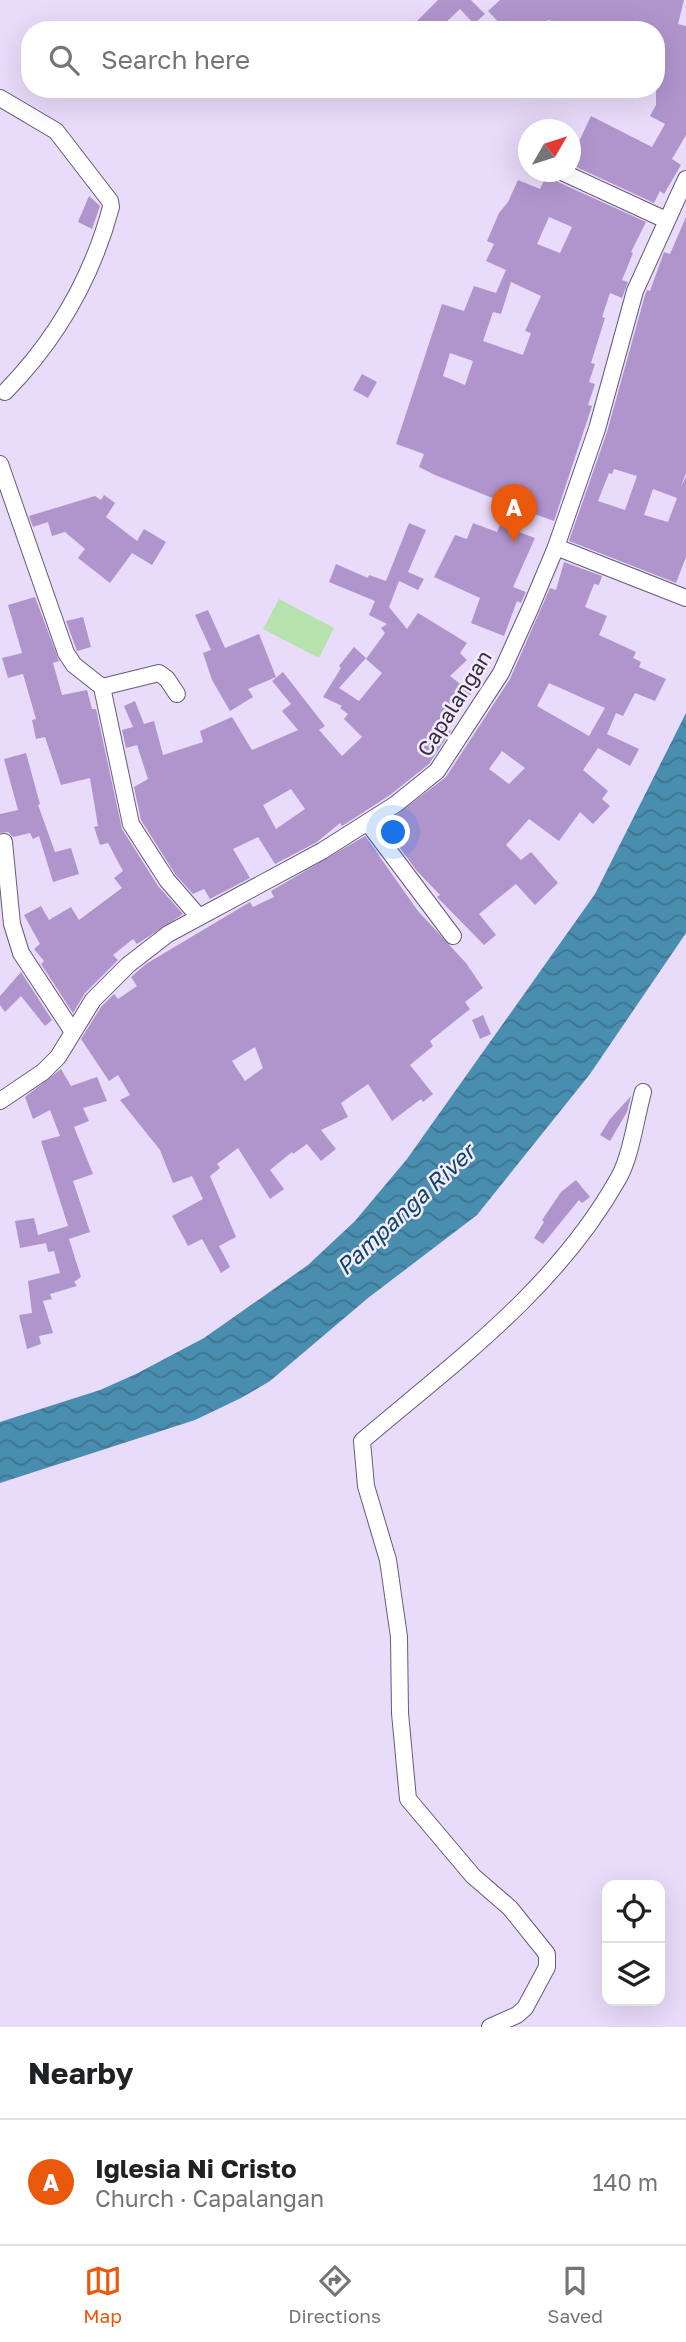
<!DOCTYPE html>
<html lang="en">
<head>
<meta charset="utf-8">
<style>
  body { margin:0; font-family:"Golos Text",sans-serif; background:#f6f6f6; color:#202124 }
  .controls { position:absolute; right:21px; bottom:21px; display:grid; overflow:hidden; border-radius:14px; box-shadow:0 7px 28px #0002 }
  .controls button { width:63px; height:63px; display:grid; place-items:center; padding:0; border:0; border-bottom:2px solid #e0e0e0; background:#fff; color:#202124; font:35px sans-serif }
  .compass { position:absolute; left:518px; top:119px; width:63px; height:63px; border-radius:50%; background:#fff; box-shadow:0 7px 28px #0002; rotate:51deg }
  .you { position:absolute; left:394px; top:833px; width:24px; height:24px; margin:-18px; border:5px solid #fff; border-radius:50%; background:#1a73e8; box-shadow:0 0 0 10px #1a73e833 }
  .badge { display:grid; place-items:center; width:46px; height:46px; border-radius:50%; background:#ea580c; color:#fff; font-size:23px; font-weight:700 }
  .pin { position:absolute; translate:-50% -58px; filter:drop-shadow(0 2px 4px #0008) }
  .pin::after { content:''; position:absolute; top:37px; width:24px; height:21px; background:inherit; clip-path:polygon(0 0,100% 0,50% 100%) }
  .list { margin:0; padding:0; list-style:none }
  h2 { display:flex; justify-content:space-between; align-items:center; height:91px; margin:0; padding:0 28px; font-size:30px }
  h2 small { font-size:23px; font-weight:400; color:#757577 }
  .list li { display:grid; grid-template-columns:46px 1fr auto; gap:21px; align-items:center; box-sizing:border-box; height:126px; padding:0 28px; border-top:2px solid #e0e0e0 }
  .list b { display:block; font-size:26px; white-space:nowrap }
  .list p { margin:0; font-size:23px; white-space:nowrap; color:#757577 }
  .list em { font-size:23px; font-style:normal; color:#757577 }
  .icon { flex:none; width:38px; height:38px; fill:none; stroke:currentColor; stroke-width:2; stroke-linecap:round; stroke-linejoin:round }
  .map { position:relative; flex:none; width:686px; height:2027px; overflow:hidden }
  .search { position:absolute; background:#fff; box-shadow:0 7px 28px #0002; left:21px; right:21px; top:21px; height:77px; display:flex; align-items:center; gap:18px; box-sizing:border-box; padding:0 24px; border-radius:28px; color:#757577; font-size:26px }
  .sheet { height:217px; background:#fff }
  nav { display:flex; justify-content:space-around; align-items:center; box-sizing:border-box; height:98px; border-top:2px solid #e0e0e0; background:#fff; font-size:19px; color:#757577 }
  nav a { display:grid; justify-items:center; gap:4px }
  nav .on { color:#ea580c }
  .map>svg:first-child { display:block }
</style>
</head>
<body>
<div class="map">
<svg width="686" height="2027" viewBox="0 0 686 2027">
  <defs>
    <pattern id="water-waves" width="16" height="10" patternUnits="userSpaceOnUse" patternTransform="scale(1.75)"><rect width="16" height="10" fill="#498daf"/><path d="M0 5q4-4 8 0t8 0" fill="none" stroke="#3e7490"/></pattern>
  </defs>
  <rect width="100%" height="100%" fill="#e9dbfa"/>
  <path fill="#b6e2ae" d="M279,599L334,628L319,658L263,629Z"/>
  <path fill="url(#water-waves)" d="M686,713V933L590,1074L477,1215L368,1298L270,1381L241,1398L195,1420L0,1483V1422L100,1390L136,1374L204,1338L308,1265L355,1221L407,1159L595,894Z"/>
  <g fill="#b095cd" fill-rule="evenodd">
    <path d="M438,0H471L485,14L474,24L460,9L438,30H426L417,21Z"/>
    <path d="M500,0H684L678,24L686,26V135L672,159L681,165L664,194L660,191L654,203L570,164V151L574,152L591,116L652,147L665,124L650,116L656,105V30H571L572,26L548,20L538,30H506L488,11Z"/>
    <path d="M548,172H552L558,182L646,222L631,252L633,253L622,280L628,282L622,298L610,293L602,317L605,318L591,363L595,364L589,382L595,384L588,405L592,406L554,521L526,511L527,506L501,497L500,501L435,475L419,467L424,454L396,444L442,304L464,311L474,286L496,293L506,270L486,261L494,244L487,241L499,213L508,202L518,180L540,189ZM549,217L572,227L560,253L537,244ZM511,282L541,296L525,331L531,333L523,355L483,341L493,312L501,314ZM450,353L473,361L465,385L443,376Z"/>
    <path d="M89,196L100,206L92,229L78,222Z"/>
    <path d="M686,217V473L681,486L686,477V557L676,583L569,541L607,432L645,295L647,290L650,291L664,252L670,254ZM614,469L637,476L625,510L598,501L609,473L612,474ZM653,489L677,498L668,522L644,515Z"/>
    <path d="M362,374L377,382L368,398L353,390Z"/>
    <path d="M104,495L115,503L106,517L137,541L144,529L166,542L152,565L132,553L110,583L78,558L85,549L65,532L52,536L48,522L33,527L29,516L95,496L101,500Z"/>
    <path d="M409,523L426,530L408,572L424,579L418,590L399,581L389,607L407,629L418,613L467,643L460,653L467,660L450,676L472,693L446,727L451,731L429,764L390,795L342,826L340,823L317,842L275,864L258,837L233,849L250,878L210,899L204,889L193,894L175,874L141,820L134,787L148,779L137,745L126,748L122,730L133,727L124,706L135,701L144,724L154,721L163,755L203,742L200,731L232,717L252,750L298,730L282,711L291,704L272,681L283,672L325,726L319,730L342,756L362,737L344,719L348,714L340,708L342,706L323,697L341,668L339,666L354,647L366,658L339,688L359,701L382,673L366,659L385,633L381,628L387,624L369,615L375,601L329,582L336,564L368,578L369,575L386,581ZM291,789L305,809L276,829L263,805Z"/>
    <path d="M473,523L497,532L500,525L535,538L513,587L526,592L521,603L517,601L504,636L471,623L480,598L434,577L455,535L467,539Z"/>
    <path d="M564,562L602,576L599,585L594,584L585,607L607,616L599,635L636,652L633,658L641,662L639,667L666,679L655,701L635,693L623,716L616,713L607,734L639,749L630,766L598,748L583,770L608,791L602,799L610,806L593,824L580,812L559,841L529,819L506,845L521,860L531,852L558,883L535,905L516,884L479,914L496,935L484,945L437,897L440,895L417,871L383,825L446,777L510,679L550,588L556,590ZM549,683L605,708L589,736L537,706ZM502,751L525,768L509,784L489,769Z"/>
    <path d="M35,597L59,661L53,663L62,695L87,690L92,709H96L122,829L158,886L183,914L137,944L133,939L113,955L118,960L85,993L73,1013L41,964L44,961L34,949L40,944L24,915L41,906L49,920L71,907L79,920L122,888L114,878L123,871L108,843L100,845L94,827L98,826L90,778L61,785L45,737L36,739L32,720L36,719L23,674L8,678L2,658L22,653L8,605Z"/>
    <path d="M208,610L225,648L259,634L276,677L248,689L253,697L230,711L212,680L203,653L211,650L195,615Z"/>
    <path d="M83,617L91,647L77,651L66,621Z"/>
    <path d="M26,753L40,804L38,805L55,852L71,848L79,874L53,882L39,836L33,839L30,833L13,837L8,832L0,833V814L18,810L4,759Z"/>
    <path d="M365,836L418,911L466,963L483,988L465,1002L470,1009L430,1041L433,1046L410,1065L433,1094L423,1102L421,1099L392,1121L368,1084L341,1103L348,1117L321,1130L336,1149L321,1161L307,1144L293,1154L292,1152L270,1170L284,1189L270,1199L238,1148L217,1164L220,1168L210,1176L236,1237L219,1246L230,1267L221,1273L202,1239L188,1246L172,1216L203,1199L192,1176L173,1183L160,1150L120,1100L130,1095L118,1075L109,1081L81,1039L101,1007L114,994L118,999L137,986L131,977L146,964L250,902L253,907L274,897L271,891ZM255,1047L263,1068L245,1081L232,1061Z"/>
    <path d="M21,972L52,1020L45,1026L21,996L5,1012L0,1005V996Z"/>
    <path d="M483,1015L491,1034L480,1039L472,1020Z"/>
    <path d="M61,1069L71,1086L97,1077L107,1101L83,1108L89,1121L74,1127L93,1174L73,1181L90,1232L69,1239L81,1277L74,1282L77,1286L50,1294L52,1299L43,1301L53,1333L39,1336L41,1344L27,1349L19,1315L32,1313L28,1281L60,1273L54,1251L48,1252L46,1243L20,1248L15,1221L34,1218L38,1235L68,1226L41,1141L60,1136L50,1110L33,1119L25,1097Z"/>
    <path d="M631,1096L627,1112L610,1141L600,1135L610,1119Z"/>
    <path d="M576,1180L590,1197L582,1203L579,1200L543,1244L534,1238L544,1222L542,1220L561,1192Z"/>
  </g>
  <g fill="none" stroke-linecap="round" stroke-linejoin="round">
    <g stroke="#675b75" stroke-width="18">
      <g id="minor">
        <path d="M0,98L56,131L110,201L111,207C92,278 56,340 5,392"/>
        <path d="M562,172L666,220"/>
        <path d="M0,464L66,653L74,665L102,687L131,824L167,880L199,917"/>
        <path d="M556,547L686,598"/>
        <path d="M102,687L159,673L167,679L177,694"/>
        <path d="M368,823L453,936"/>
        <path d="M4,842L12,924L21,953L73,1032"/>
        <path d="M0,1101L43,1072L58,1057L93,1000L128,965L168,934L322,851L396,804L437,771L501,673L530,609L556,547L597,429L635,291L686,179"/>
        <path d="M490,2027L517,2015L525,2008L547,1967V1954L510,1908L473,1876L408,1799L400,1713L399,1637L388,1560L366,1486L362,1441C456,1361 556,1289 618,1179C631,1157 636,1117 643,1092"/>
      </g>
    </g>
    <use href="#minor" stroke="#fff" stroke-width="16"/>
  </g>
  <g text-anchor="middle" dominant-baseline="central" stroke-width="5" stroke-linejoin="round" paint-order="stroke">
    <g font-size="21" fill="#342f3b" stroke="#f3ebfe">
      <text transform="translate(454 703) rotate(-58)">Capalangan</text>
    </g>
    <g font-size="23" font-style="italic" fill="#0f4760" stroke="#f3ebfe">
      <text transform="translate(405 1209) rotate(-43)">Pampanga River</text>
    </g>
  </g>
</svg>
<div class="controls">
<button><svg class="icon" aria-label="locate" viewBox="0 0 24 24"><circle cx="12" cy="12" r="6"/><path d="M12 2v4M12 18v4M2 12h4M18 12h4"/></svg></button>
<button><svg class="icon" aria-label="layers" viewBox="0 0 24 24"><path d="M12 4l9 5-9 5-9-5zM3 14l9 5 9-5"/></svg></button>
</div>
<svg class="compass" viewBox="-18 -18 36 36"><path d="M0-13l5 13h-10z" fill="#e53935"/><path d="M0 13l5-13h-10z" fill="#757577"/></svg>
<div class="you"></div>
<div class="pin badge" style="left:514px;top:542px">A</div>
<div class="search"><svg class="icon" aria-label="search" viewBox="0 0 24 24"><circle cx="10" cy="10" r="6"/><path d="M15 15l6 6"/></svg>Search here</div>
</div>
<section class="sheet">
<h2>Nearby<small></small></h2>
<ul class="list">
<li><span class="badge">A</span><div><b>Iglesia Ni Cristo</b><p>Church · Capalangan</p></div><em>140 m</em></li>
</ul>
</section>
<nav>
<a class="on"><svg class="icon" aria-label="map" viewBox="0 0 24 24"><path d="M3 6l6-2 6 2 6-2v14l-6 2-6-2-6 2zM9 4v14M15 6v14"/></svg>Map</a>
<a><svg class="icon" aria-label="directions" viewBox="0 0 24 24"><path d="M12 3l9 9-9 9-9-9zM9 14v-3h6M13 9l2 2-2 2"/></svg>Directions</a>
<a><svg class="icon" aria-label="saved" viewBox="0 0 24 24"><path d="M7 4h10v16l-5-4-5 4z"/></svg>Saved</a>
</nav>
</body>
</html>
